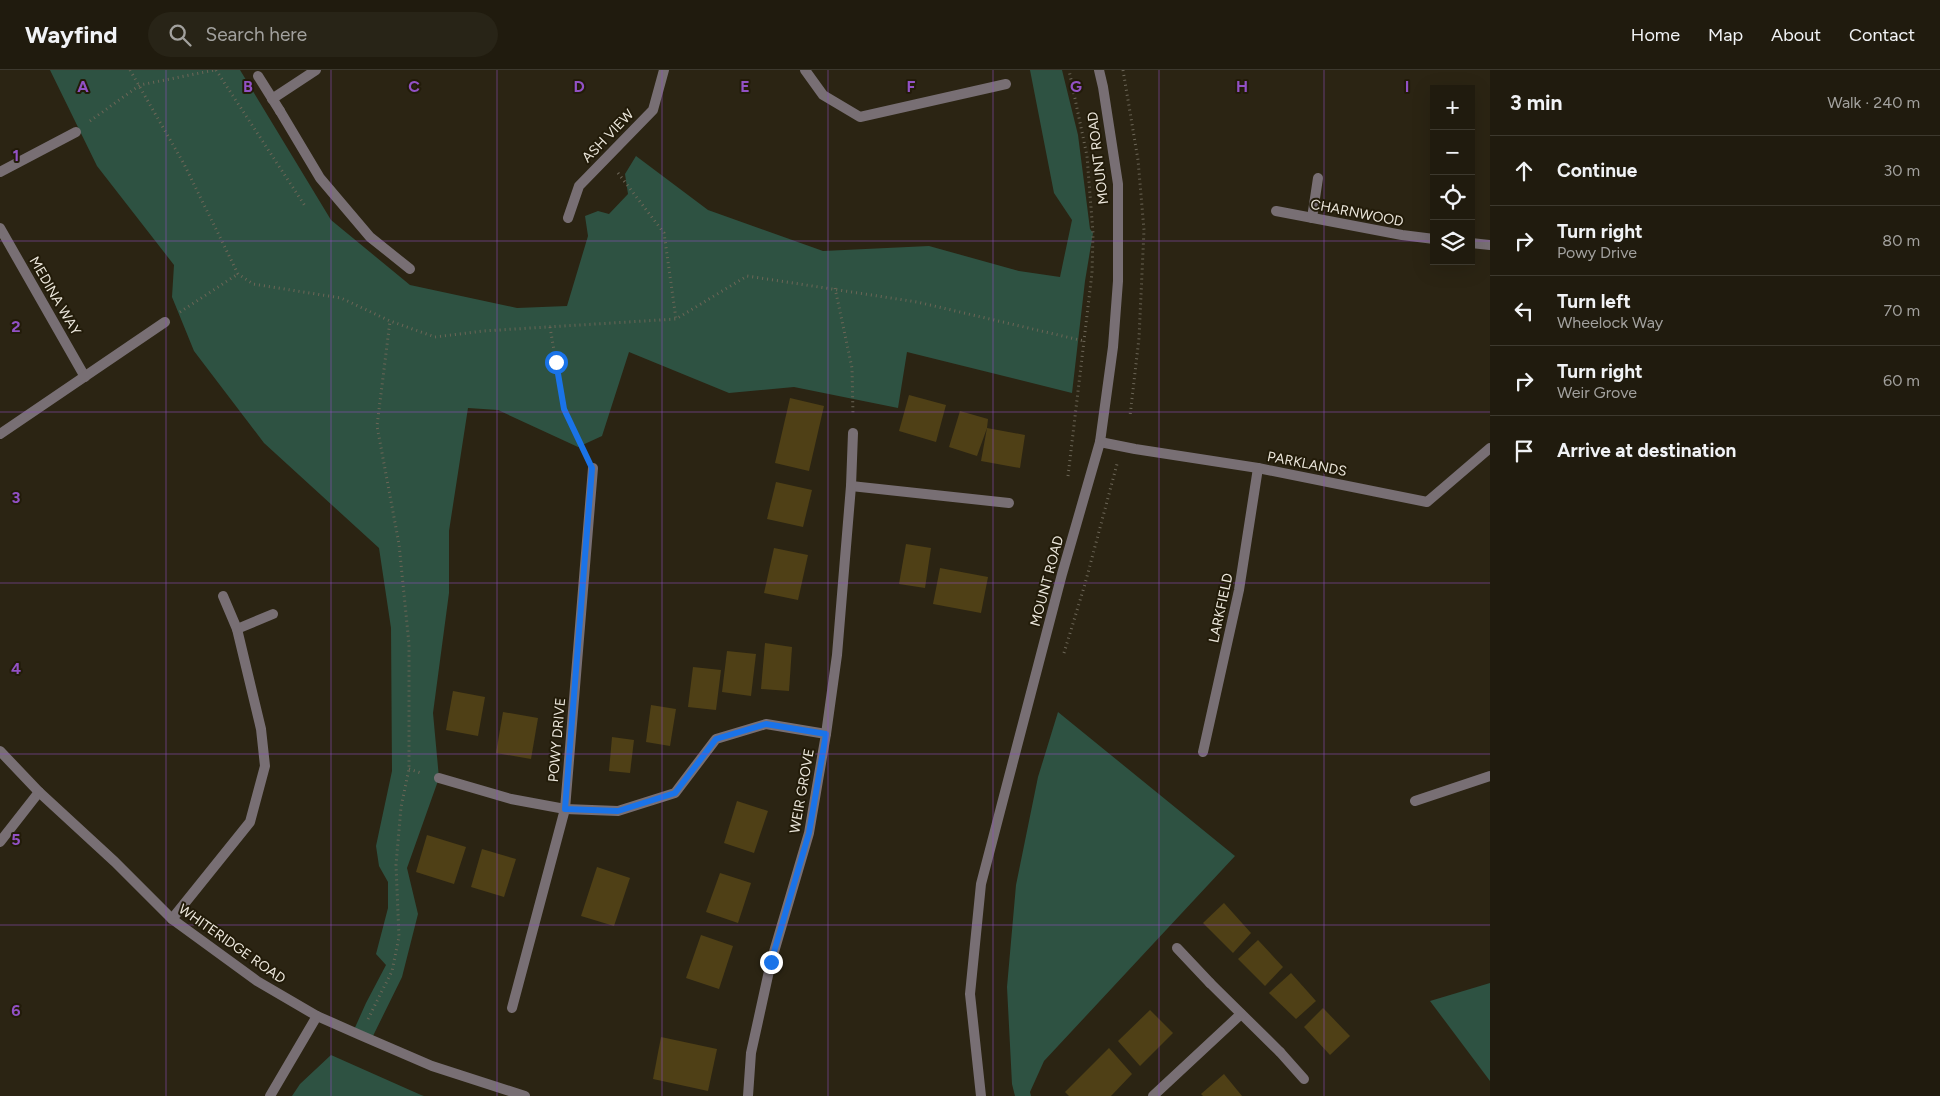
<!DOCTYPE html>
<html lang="en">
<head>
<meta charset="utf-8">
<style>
  body { margin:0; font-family:Figtree,sans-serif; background:#282417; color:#f1f3f6 }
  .controls { position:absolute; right:15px; top:15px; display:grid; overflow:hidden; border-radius:0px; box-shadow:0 5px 20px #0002 }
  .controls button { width:45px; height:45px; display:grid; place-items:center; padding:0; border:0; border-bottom:1px solid #3d392e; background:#201b0e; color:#f1f3f6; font:25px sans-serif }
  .stop { position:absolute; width:15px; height:15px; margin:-11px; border:4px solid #1a73e8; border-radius:50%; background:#fff }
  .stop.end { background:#1a73e8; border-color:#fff; box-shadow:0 1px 5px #0008 }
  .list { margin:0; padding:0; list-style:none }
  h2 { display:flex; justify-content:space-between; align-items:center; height:65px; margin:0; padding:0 20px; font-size:21px }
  h2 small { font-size:16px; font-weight:400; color:#a2a19e }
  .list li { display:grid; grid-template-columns:32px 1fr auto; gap:15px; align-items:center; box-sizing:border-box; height:70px; padding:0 20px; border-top:1px solid #3d392e }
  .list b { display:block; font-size:19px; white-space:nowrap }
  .list p { margin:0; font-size:16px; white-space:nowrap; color:#a2a19e }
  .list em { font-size:16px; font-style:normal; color:#a2a19e }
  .icon { flex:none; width:28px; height:28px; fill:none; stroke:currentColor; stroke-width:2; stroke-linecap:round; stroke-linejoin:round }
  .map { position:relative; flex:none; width:1490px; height:1026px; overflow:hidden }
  header { display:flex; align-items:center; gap:30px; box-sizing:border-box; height:70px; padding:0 25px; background:#201b0e; border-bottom:1px solid #3d392e }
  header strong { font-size:24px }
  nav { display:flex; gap:28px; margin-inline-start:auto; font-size:18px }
  .search { width:350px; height:45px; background:#282417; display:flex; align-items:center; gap:12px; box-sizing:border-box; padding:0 18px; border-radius:28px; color:#a2a19e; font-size:19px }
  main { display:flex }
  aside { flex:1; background:#201b0e }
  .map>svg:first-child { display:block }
</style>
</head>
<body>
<header>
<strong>Wayfind</strong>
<div class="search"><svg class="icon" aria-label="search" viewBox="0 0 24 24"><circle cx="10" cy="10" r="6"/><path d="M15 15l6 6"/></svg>Search here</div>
<nav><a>Home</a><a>Map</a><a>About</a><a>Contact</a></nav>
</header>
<main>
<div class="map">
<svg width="1490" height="1026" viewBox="0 0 1490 1026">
  <rect width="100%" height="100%" fill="#2b2413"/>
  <g fill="#2e5242">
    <path d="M50,0H240L331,150L410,215L517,238L567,236L588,166L585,146L598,141L609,144L628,124L625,104L636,86L708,140L823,181L929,176L1019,201L1060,207L1072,150L1054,123L1030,0H1062L1078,65L1090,159L1093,163L1085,211L1072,323L907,282L898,338L794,317L729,323L629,282L602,366L578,377L498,340L468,338L449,461V523L433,643L439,708L407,798L418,844L402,907L371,970L353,962L366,933L386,895L376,884L388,838V812L379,796L376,776L392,701L391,558L379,478L264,373L194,281L172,227L174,195L97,96Z"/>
    <path d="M1058,642L1235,786L1044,991L1030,1022L1031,1026H1015L1012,1014L1007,917L1016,815L1038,707Z"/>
    <path d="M1490,913V1011L1430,931Z"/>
    <path d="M331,985L421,1025L424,1026H292L300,1014Z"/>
  </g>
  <g fill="#4f4016">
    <path d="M909,325L946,335L936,372L899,361Z"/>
    <path d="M790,328L824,336L809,401L775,393Z"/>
    <path d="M960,341L988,349L987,358L1025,365L1020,398L981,391L987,358L977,386L949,377Z"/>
    <path d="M776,412L812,420L803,457L767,449Z"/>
    <path d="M906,474L931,478L925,518L899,514Z"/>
    <path d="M774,478L808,485L798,530L764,523Z"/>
    <path d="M940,498L988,507L981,543L933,534Z"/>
    <path d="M765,573L792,577L789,621L761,619Z"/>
    <path d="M727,581L756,584L751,626L722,622Z"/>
    <path d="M693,597L721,600L716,640L688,637Z"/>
    <path d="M453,621L485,627L478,666L446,660Z"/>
    <path d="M651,635L676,639L670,676L646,672Z"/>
    <path d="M503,642L538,648L531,689L496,683Z"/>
    <path d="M612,667L634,670L630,703L609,701Z"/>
    <path d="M737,731L768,741L754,783L724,773Z"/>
    <path d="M427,765L466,777L454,814L416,802Z"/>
    <path d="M482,779L516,789L504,827L471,817Z"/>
    <path d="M597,797L630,808L614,856L581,846Z"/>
    <path d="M720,803L751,813L738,853L706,842Z"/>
    <path d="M1224,833L1251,863L1233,883L1203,853Z"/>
    <path d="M701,865L733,876L719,919L686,908Z"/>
    <path d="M1258,870L1283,897L1265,916L1238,889Z"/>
    <path d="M1291,903L1316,931L1296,949L1269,923Z"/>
    <path d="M1323,938L1350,966L1330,985L1304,957Z"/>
    <path d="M1150,940L1173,963L1140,996L1118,971Z"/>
    <path d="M661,967L717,979L708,1021L653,1009Z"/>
    <path d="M1109,978L1132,1004L1111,1026H1069L1065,1022Z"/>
    <path d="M1224,1004L1242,1026H1203L1201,1024Z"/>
  </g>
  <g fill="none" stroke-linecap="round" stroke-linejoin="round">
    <g stroke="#6c6657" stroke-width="3" stroke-dasharray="1 4" stroke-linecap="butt">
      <path d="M130,0L184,94L238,204L253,214L341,228L390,251L435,267L483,261L676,249L747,206L917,232L1084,271"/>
      <path d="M216,0L305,136"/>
      <path d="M1123,0L1138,90L1144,160L1139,268L1130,346"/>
      <path d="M90,51L140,15L215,0"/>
      <path d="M618,103L664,163L676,249"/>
      <path d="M835,218L852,298L853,345"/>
      <path d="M180,242L238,204"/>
      <path d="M550,257L564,339L585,381"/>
      <path d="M1068,406L1092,203L1093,163L1087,86L1069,0"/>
      <path d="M1064,583L1085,514L1117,394"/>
      <path d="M409,699L421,703"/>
      <path d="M368,949L392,901L399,867L396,795L401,737L409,699V574L399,474L377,356L390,251"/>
    </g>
    <g stroke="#786f74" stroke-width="10">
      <path d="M280,41L320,108L370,167L410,199"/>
      <path d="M1177,878L1210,913"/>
      <path d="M1280,982L1304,1009"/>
    </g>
    <g stroke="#786f74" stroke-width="10">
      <path d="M805,0L823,25L860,47L1006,14"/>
      <path d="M258,6L280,41"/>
      <path d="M272,29L316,0"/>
      <path d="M0,102L76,62"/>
      <path d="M1276,141L1402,165L1434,169"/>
      <path d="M568,148L579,116L653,40L664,0"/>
      <path d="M1312,148L1318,108"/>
      <path d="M0,158L85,307"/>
      <path d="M1471,173L1490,175"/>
      <path d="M0,364L165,252"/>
      <path d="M1100,372L1135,379L1258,398L1427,432L1490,378"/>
      <path d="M851,416L1009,433"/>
      <path d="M237,559L273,544"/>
      <path d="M1203,682L1239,520L1258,398"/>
      <path d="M439,708L511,729L565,739L618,741L675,723L716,669L766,654L826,664"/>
      <path d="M1415,731L1490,706"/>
      <path d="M0,772L39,722"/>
      <path d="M172,849L250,752L265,696L261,659L237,559L223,526"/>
      <path d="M1210,913L1280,982"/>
      <path d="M512,938L565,739L593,398"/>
      <path d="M270,1026L317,946"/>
      <path d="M748,1026L751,983L771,892L809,763L826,664L837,585L851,416L853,363"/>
      <path d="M1153,1026L1241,944"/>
    </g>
    <g stroke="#786f74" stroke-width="10">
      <path d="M0,681L39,722L115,792L172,849L257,911L317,946L360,965L432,996L525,1026"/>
      <path d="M981,1026L970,924L981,814L1062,504L1100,372L1113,277L1118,211V114L1103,17L1099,0"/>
    </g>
  </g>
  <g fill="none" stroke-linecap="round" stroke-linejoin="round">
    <path stroke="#1a73e8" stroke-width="6" d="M556,292L564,339L592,398L565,739L618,741L675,723L716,669L766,654L826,664L809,763L771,892"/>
  </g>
  <path fill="none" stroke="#9251c5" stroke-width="1" stroke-opacity="0.55" d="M166,0V1026M331,0V1026M497,0V1026M662,0V1026M828,0V1026M993,0V1026M1159,0V1026M1324,0V1026M0,171H1434M1471,171H1490M0,342H1490M0,513H1490M0,684H1490M0,855H1490"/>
  <g text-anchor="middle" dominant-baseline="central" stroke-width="4" stroke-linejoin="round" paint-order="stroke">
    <g font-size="14" fill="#ece7dc" stroke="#221b09">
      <text transform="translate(608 66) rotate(-46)">ASH VIEW</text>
      <text transform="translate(1098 88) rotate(-97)">MOUNT ROAD</text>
      <text transform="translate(1357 143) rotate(11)">CHARNWOOD</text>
      <text transform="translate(55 226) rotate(60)">MEDINA WAY</text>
      <text transform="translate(1307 394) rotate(11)">PARKLANDS</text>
      <text transform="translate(1047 511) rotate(-75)">MOUNT ROAD</text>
      <text transform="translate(1221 538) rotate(-78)">LARKFIELD</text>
      <text transform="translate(557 670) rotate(-85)">POWY DRIVE</text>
      <text transform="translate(802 721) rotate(-80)">WEIR GROVE</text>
      <text transform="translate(232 874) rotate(35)">WHITERIDGE ROAD</text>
    </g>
  </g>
  <g font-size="16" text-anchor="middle" font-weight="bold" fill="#9251c5" stroke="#221b09" stroke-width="4" stroke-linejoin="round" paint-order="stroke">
    <text x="83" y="22">A</text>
    <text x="248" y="22">B</text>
    <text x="414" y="22">C</text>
    <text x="579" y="22">D</text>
    <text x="745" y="22">E</text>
    <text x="911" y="22">F</text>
    <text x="1076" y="22">G</text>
    <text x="1242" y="22">H</text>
    <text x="1407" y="22">I</text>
    <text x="16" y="91">1</text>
    <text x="16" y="262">2</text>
    <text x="16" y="433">3</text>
    <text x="16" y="604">4</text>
    <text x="16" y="775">5</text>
    <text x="16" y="946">6</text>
  </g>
</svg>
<div class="controls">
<button>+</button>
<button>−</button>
<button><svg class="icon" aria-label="locate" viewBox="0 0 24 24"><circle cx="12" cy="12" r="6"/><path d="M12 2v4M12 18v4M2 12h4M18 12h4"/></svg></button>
<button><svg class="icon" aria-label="layers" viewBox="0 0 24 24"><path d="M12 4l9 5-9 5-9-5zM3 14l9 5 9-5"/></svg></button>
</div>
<div class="stop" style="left:556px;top:292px"></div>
<div class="stop end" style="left:771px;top:892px"></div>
</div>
<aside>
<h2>3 min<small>Walk · 240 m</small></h2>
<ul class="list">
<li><svg class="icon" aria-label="ahead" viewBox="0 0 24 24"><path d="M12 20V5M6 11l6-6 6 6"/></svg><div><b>Continue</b></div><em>30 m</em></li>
<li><svg class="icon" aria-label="right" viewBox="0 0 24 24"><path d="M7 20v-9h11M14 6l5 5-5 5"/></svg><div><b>Turn right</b><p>Powy Drive</p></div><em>80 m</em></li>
<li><svg class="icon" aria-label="left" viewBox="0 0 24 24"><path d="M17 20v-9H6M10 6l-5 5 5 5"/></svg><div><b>Turn left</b><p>Wheelock Way</p></div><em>70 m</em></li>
<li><svg class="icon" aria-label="right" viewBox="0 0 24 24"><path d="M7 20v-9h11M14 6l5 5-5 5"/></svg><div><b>Turn right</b><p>Weir Grove</p></div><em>60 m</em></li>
<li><svg class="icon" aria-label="arrive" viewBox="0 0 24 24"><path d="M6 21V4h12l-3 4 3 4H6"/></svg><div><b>Arrive at destination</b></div></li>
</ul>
</aside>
</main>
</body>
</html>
